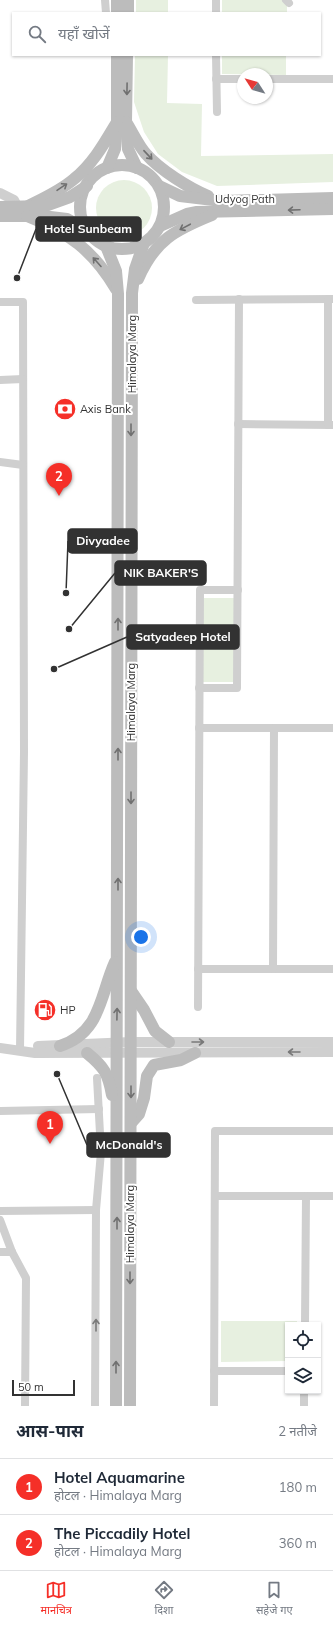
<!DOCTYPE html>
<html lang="hi">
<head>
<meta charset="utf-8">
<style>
  body { margin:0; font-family:Mulish,"Noto Sans Devanagari",sans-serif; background:#f6f6f7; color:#1f2937 }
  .controls { position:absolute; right:12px; bottom:12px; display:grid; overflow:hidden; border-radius:0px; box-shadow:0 1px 3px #0004 }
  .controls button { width:36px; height:36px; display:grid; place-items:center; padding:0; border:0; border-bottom:1px solid #e0e1e3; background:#fff; color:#1f2937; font:20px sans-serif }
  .compass { position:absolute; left:237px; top:68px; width:36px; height:36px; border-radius:50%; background:#fff; box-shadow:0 1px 3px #0004; rotate:306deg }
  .scale { position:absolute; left:12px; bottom:10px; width:63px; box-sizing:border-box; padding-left:4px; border:2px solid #323232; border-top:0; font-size:11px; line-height:14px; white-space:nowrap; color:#323232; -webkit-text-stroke:3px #fff; paint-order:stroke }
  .you { position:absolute; left:141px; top:937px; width:14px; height:14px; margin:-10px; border:3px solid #fff; border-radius:50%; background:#1a73e8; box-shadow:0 0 0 6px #1a73e833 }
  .badge { display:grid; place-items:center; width:26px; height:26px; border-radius:50%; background:#f52f28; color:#fff; font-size:13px; font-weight:700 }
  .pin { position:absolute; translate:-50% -33px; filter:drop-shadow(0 1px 2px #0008) }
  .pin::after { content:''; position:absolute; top:21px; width:14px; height:12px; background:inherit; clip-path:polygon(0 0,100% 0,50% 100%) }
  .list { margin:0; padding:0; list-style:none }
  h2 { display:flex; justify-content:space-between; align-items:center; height:52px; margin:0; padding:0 16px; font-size:17px }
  h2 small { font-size:13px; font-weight:400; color:#747a83 }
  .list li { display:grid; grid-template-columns:26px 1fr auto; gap:12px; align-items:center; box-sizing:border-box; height:56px; padding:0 16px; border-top:1px solid #e0e1e3 }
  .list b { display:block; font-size:15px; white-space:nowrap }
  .list p { margin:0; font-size:13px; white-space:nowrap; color:#747a83 }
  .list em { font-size:13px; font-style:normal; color:#747a83 }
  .icon { flex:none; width:22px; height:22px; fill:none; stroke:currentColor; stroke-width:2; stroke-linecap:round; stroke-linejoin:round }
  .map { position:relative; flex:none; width:333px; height:1406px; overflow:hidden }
  .search { position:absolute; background:#fff; box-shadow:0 1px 3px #0004; left:12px; right:12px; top:12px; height:44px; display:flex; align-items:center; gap:10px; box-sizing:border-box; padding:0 14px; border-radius:0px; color:#747a83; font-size:15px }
  .sheet { height:164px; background:#fff }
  nav { display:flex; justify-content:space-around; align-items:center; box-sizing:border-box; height:56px; border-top:1px solid #e0e1e3; background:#fff; font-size:11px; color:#747a83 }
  nav a { display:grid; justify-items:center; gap:2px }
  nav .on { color:#f52f28 }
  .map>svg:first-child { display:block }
</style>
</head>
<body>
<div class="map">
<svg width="333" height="1406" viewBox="0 0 333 1406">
  <rect width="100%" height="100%" fill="#fff"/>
  <g fill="#e7f0e0">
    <rect x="136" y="0" width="32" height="13"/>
    <rect x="222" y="0" width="65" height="13"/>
    <path d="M135,55H168L167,103L202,104L201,156L333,154V182L217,186L182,172L158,154L144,132L134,102Z"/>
    <path d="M222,55H286V75L222,74Z"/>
    <circle cx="124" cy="208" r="28"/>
    <path d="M203,598H234V682H202Z"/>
    <path d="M221,1321H297V1325H288V1361L221,1362Z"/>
  </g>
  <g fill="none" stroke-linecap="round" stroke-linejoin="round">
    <g stroke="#cfcfcf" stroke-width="8">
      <path d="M105,0L106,13"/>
      <path d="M216,0V13"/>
      <path d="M286,0L289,3"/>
      <path d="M216,55L217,112"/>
      <path d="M216,79H243"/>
      <path d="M267,79H333"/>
      <path d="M196,300L333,299"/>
      <path d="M0,302H23L24,752L20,1050"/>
      <path d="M0,380L23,379"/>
      <path d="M238,424L332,425"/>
      <path d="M328,425V299"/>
      <path d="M0,462L23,465"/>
      <path d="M199,688H237L239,299"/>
      <path d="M199,728H333"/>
      <path d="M198,969H333"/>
      <path d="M273,969L274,728"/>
      <path d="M198,1007L200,590H238"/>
      <path d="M0,1111L99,1109"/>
      <path d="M215,1196H333"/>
      <path d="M0,1211L96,1210"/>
      <path d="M0,1220L12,1252L26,1278L25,1406"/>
      <path d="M0,1252H12"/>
      <path d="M305,1325L306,1196"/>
      <path d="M214,1371H288"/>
      <path d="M95,1406L96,1210L101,1152L97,1078"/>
      <path d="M214,1406L215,1131H333"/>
      <path d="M304,1406V1391"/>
    </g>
    <g stroke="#cfcfcf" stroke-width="10">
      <path d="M0,193L14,200L17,206"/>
      <path d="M38,1046L131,1042H333"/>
      <path d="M0,1048L35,1053L333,1052"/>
    </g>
    <g stroke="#bcbcbc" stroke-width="12">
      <path d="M117,13V0"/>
      <path d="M128,13V0"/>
      <path d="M127,55L126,122L128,149L137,168"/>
      <path d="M126,122C133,133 138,145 146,154C160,170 189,188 208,196"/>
      <circle cx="122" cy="207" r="42"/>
      <path d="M107,168L115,149L117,122V55"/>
      <path d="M159,186L180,196L222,201L333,198"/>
      <path d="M28,206C44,198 60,191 74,179C93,164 105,142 117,122"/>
      <path d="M0,207L45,206L70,197L87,186"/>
      <path d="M0,216H42L67,219L87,230"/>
      <path d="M27,216C68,232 93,250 116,289"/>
      <path d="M160,226L187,214L197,212L333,209"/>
      <path d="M106,246L116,271L118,294L116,1406"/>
      <path d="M138,279C155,240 175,230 212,215"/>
      <path d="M131,991L144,1010L155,1031L169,1042"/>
      <path d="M60,1046C101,1033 100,995 115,962"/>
      <path d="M87,1053C104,1067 108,1073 112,1095"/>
      <path d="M131,1123L139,1114L144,1098L147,1076L154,1065L181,1060L195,1053"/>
      <path d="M130,1406L132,293L135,269L144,243"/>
    </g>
  </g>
  <defs><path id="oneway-shaft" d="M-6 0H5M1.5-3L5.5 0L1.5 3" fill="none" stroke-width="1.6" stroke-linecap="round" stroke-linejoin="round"/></defs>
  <g stroke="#707070">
    <use href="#oneway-shaft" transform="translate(127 89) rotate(91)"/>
    <use href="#oneway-shaft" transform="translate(148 155) rotate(47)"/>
    <use href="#oneway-shaft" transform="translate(62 187) rotate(-34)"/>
    <use href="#oneway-shaft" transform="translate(294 210) rotate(178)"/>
    <use href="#oneway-shaft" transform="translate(185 227) rotate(152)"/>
    <use href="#oneway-shaft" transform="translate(97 262) rotate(-132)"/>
    <use href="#oneway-shaft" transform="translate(131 430) rotate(90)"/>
    <use href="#oneway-shaft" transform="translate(118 624) rotate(-90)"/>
    <use href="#oneway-shaft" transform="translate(118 754) rotate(-90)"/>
    <use href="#oneway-shaft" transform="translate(131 798) rotate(90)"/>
    <use href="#oneway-shaft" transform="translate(118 884) rotate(-90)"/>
    <use href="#oneway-shaft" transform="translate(117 1014) rotate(-89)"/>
    <use href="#oneway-shaft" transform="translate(131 1092) rotate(90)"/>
    <use href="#oneway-shaft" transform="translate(117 1223) rotate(-90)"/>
    <use href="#oneway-shaft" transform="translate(130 1278) rotate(90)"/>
    <use href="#oneway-shaft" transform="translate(116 1367) rotate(-90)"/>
  </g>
  <g stroke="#797979">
    <use href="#oneway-shaft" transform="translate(198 1042)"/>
    <use href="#oneway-shaft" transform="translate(294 1052) rotate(180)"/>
    <use href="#oneway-shaft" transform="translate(96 1325) rotate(-90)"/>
  </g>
  <defs>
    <g id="bank-disc" transform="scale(1.15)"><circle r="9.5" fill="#f52f28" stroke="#fff"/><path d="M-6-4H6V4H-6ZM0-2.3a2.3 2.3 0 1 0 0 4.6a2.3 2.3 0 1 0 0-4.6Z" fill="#fff"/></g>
    <g id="fuel-disc" transform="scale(1.15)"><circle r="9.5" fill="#f52f28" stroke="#fff"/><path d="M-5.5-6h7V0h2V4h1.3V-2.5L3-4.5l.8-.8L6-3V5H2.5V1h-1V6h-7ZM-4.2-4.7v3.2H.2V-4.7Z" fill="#fff"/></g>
  </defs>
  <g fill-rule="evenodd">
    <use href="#bank-disc" x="65" y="409"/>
    <use href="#fuel-disc" x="45" y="1010"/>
  </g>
  <g text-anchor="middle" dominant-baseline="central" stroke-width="4" stroke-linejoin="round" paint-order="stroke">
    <g font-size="11" fill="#323232" stroke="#fff">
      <text x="245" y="199">Udyog Path</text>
      <text transform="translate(132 354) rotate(-90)">Himalaya Marg</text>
      <text transform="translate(131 702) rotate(-90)">Himalaya Marg</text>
      <text transform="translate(130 1224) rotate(-90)">Himalaya Marg</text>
    </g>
    <g font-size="11" fill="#323232" stroke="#fff" text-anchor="start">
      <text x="80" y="409">Axis Bank</text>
      <text x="60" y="1010">HP</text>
    </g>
  </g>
  <path fill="none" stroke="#323232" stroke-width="1.5" d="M17 278L36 229M66 593L68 541M69 629L115 573M54 669L127 637M57 1074L87 1145"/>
  <g fill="#323232" stroke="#fff" stroke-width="1.5">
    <circle cx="17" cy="278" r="4"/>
    <circle cx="66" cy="593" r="4"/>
    <circle cx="69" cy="629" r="4"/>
    <circle cx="54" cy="669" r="4"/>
    <circle cx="57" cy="1074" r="4"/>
  </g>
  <g fill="#323232" stroke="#323232" stroke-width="1.5">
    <rect x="36" y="217" width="105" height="24" rx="4"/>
    <rect x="68" y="529" width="69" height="24" rx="4"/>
    <rect x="115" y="561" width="91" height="24" rx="4"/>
    <rect x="127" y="625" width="112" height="24" rx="4"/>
    <rect x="87" y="1133" width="83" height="24" rx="4"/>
  </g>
  <g font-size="12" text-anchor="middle" font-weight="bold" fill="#fff">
    <text x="88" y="233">Hotel Sunbeam</text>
    <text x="103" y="545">Divyadee</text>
    <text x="161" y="577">NIK BAKER'S</text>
    <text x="183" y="641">Satyadeep Hotel</text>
    <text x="129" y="1149">McDonald's</text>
  </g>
</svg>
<div class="controls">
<button><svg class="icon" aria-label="locate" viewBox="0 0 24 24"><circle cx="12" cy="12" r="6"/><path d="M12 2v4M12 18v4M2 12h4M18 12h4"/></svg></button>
<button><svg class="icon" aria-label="layers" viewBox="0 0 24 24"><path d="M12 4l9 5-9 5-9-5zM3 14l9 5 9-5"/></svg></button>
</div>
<svg class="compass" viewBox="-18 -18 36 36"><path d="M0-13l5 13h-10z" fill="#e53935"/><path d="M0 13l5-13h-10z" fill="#747a83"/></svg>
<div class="scale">50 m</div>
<div class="you"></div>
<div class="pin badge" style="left:50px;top:1144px">1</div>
<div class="pin badge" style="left:59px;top:496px">2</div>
<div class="search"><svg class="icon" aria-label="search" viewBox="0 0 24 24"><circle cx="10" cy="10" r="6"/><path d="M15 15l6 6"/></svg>यहाँ खोजें</div>
</div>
<section class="sheet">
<h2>आस-पास<small>2 नतीजे</small></h2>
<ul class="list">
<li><span class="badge">1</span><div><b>Hotel Aquamarine</b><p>होटल · Himalaya Marg</p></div><em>180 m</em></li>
<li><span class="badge">2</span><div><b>The Piccadily Hotel</b><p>होटल · Himalaya Marg</p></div><em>360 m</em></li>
</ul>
</section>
<nav>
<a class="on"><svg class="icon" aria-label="map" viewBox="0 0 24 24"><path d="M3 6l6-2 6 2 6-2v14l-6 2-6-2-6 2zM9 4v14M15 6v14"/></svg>मानचित्र</a>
<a><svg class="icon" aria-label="directions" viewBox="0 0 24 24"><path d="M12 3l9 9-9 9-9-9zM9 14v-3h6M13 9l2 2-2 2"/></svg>दिशा</a>
<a><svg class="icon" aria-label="saved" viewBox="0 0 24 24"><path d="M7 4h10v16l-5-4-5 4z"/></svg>सहेजे गए</a>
</nav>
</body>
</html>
